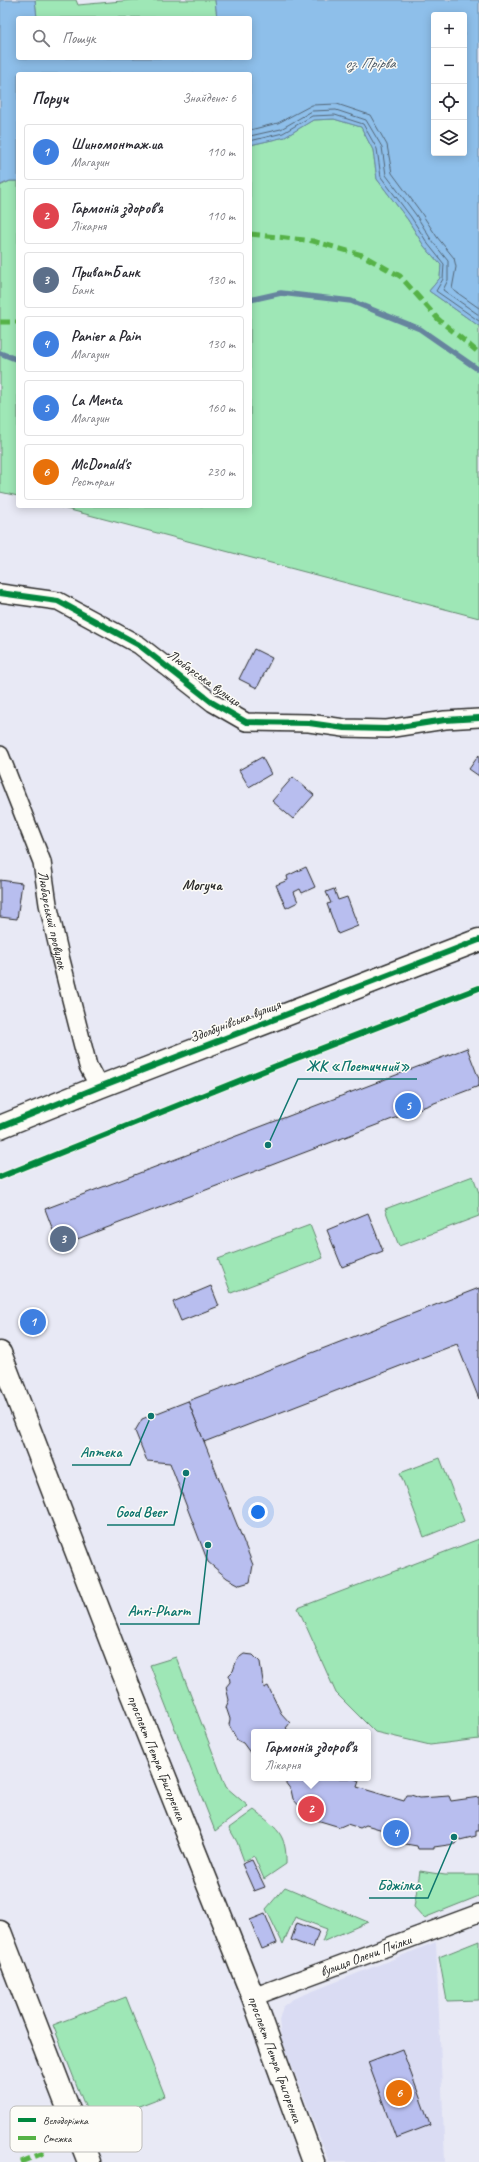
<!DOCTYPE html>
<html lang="uk">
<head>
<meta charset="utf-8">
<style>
  body { margin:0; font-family:Caveat,sans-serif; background:#f2f2f3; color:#2b2b33 }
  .controls { position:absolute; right:12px; top:12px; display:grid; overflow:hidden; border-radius:4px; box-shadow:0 2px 10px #0003 }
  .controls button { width:36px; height:36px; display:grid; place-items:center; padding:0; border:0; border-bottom:1px solid #e1e1e2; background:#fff; color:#2b2b33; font:20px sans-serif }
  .you { position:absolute; left:258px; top:1512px; width:14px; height:14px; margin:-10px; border:3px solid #fff; border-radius:50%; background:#1a73e8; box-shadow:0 0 0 6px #1a73e833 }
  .badge { display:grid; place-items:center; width:26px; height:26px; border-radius:50%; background:#2b2b2b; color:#fff; font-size:13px; font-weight:700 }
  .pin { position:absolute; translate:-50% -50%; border:2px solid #fff; box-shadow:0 1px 4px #0006 }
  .popup { position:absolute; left:251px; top:1729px; width:120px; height:52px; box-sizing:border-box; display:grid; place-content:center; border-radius:4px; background:#fff; filter:drop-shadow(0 1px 3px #0005); font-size:13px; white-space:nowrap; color:#7c7c81 }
  .popup b { font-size:15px; color:#2b2b33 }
  .popup::after { content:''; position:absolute; left:50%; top:100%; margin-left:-8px; border:8px solid transparent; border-top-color:#fff }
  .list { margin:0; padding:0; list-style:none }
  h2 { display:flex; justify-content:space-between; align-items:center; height:52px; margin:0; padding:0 16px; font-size:17px }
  h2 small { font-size:13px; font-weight:400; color:#7c7c81 }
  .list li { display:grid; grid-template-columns:26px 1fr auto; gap:12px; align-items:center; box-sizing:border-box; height:56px; margin:0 8px 8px; padding:0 8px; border:1px solid #e1e1e2; border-radius:4px }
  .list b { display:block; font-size:15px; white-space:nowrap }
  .list p { margin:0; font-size:13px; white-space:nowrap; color:#7c7c81 }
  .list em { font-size:13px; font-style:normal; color:#7c7c81 }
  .icon { flex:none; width:22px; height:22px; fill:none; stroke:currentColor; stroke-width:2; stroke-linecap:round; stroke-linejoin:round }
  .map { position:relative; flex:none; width:479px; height:2162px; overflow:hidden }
  .search { position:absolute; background:#fff; box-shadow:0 2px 10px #0003; left:16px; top:16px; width:236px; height:44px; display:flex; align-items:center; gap:10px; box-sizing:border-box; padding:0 14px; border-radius:4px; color:#7c7c81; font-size:15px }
  .panel { position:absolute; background:#fff; box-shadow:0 2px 10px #0003; left:16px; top:72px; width:236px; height:436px; border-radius:4px }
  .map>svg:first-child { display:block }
</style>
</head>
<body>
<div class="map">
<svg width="479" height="2162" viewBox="0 0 479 2162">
  <rect width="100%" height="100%" fill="#e8e9f5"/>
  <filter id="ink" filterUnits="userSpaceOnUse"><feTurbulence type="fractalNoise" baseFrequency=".025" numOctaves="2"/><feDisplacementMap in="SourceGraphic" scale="8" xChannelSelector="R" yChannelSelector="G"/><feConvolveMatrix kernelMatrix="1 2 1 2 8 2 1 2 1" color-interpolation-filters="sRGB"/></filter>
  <g filter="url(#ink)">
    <path fill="#dadcf3" d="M436,1942L445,2162H329L281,2037L279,2020L283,2006L293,1999Z"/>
    <g fill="#9ee7b6" stroke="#648970">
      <path d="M35,0H76L78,5L133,0H215L217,17L37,18Z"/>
      <path d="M334,119L361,127L373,150L377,179L408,220L424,246L441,265L440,278L429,291L479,326V618L55,506H250V145L285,137L313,120Z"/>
      <path d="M10,181H18V496L0,492V186Z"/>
      <path d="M473,1176L479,1193V1216L399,1246L385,1209Z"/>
      <path d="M310,1225L323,1258L231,1293L218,1259Z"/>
      <path d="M440,1458L464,1521L424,1537L400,1473Z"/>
      <path d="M479,1539V1739L430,1745L375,1732L336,1693L298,1608Z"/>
      <path d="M176,1657L226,1787L248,1806L215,1831L150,1665Z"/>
      <path d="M254,1810C276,1828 287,1833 286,1864L264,1879L254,1856L244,1861L237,1842L229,1828Z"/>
      <path d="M420,1871L445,1875H479V1896L424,1918L414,1907Z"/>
      <path d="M285,1887L368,1922L322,1942L327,1929L295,1917L283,1944L266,1909Z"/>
      <path d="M479,1941V2000L447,2001L439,1957Z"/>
      <path d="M126,1997L165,2096L92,2124L53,2025Z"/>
    </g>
    <path fill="#8ebfea" stroke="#66849e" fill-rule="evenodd" d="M0,0H35L37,18H18V58H250V18H217L215,0H479V326L429,291L440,278L441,265L424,246L408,220L377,179L373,150L361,127L334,119L313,120L285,137L250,145V74H18V181H10L0,185ZM434,15H464V153H434Z"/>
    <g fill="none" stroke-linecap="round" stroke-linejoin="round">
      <g stroke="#536677" stroke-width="1">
        <path d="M250,130L278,123L312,105L337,104L370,115L387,145L392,173L420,211L437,237L454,258L456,267L452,289L479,308"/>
        <path d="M250,136L281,129L312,111L336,110L366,120L382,147L386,175L416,215L432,241L448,261V280L443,290L479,315"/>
        <path d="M250,141L283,133L312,116L335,115L363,124L377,149L381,177L411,217L428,244L444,264L443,279L436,291L479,321"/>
      </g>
      <g stroke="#66849e" stroke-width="5.5">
        <path d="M250,300L281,293L351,301L420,329L479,370"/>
        <path d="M0,353L18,360"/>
      </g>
    </g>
    <g fill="#b8beef" stroke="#2b2b2b">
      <path d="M254,649L272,658L257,688L239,679Z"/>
      <path d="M479,755V776L469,769Z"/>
      <path d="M262,757L271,774L249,787L239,770Z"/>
      <path d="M293,777L314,795L293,819L272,801Z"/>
      <path d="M306,867L315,887L302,893L300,889L294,892L298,902L286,908L276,885L288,880L287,876Z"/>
      <path d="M0,880L22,883L17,919L0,917Z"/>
      <path d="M334,889L338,900L347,897L358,926L338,934L327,904L331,903L326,892Z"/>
      <path d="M467,1048L479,1079V1086L59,1246L45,1209Z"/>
      <path d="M368,1213L383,1251L342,1267L327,1230Z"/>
      <path d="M211,1286L219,1306L181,1321L173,1302Z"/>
      <path d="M479,1288V1399L457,1344L204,1442L188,1401Z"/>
      <path d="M38,1310L45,1329L29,1335L22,1316Z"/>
      <path d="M188,1401L253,1565L250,1582L240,1585L227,1578L208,1562L170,1463L147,1461L135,1431L142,1419Z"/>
      <path d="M244,1654L253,1655L260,1662L264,1688L268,1686L281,1713L290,1723L286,1728L290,1732H254V1754H251L243,1743L237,1740L229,1725L230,1719L226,1707L229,1700L226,1687L230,1682L229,1675L233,1671L237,1659Z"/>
      <path d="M282,1778H353L359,1781L357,1787L404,1801L407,1795H411L420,1798L449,1796L451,1801L479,1797V1831H476V1836L460,1840L459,1838L455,1844L434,1847V1849H418L417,1846L400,1843L396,1839L385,1835L383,1830L366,1825L360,1828L347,1824L340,1827L310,1818L293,1799L291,1790Z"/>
      <path d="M252,1860L265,1887L254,1891L242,1864Z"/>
      <path d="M265,1914L277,1943L262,1949L250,1920Z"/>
      <path d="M297,1923L319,1931L313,1948L291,1940Z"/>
      <path d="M402,2049L430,2125L396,2138L368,2062Z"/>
    </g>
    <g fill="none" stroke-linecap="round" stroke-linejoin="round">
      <g stroke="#2b2b2b" stroke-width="20">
        <g id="minor">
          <path d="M0,593L58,601L139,645L213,703L246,722L309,723L344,728L387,729L445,720L479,718"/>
          <path id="s1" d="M0,755L42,862L48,904L60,956L88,1066L99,1087"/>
          <path id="s2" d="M253,1997L479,1913"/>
        </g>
      </g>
      <g stroke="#2b2b2b" stroke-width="25">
        <path id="tertiary" d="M0,1127L99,1087L479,940"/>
      </g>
      <g stroke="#2b2b2b" stroke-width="25">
        <g id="secondary">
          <path id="s3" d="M0,1353L120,1665L253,1997L313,2162"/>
          <path d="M0,1932L89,2162"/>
        </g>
      </g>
      <use href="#minor" stroke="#fdfcf7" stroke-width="17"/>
      <use href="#tertiary" stroke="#fdfcf7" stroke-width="22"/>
      <use href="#secondary" stroke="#fdfcf7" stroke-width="22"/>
      <g stroke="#56b246" stroke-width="5" stroke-dasharray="10 5" stroke-linecap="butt">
        <path d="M250,234L313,241L362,255L400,276L438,319L479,353"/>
        <path d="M0,322H18"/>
        <path d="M21,2162L48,2151"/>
      </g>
      <g stroke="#fdfcf7" stroke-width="8">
        <g id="cycleway">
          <path d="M0,593L58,601L139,645L213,703L246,722L309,723L344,728L387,729L445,720L479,718"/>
          <path d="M0,1127L99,1087L479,940"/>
          <path d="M0,1177L276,1066L479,988"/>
        </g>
      </g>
      <use href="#cycleway" stroke="#00873e" stroke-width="6"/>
    </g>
  </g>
  <g text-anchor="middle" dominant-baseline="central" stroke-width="3" stroke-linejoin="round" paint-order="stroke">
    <g font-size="14" fill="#2b2b2b" stroke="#fdfcf7">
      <text transform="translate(204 678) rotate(36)">Любарська вулиця</text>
      <text stroke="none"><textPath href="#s1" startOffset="174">Любарський провулок</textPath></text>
      <text transform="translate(235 1021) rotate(-21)">Здолбунівська вулиця</text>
      <text stroke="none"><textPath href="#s3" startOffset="434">проспект Петра Григоренка</textPath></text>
      <text stroke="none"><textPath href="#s2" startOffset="120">вулиця Олени Пчілки</textPath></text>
      <text stroke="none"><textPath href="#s3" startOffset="758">проспект Петра Григоренка</textPath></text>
    </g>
    <g font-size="15" font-style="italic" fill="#495764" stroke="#fdfcf7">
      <text x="370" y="63">оз. Прірва</text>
    </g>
    <g font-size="15" font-weight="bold" fill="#2b2b2b" stroke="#fdfcf7">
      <text x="202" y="885">Могуча</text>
    </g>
  </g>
  <rect x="10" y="2106" width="132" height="46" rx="6" fill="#fdfcf7" stroke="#bebdba" stroke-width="1"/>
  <rect x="18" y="2118" width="18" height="4" fill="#00873e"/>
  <rect x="18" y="2136" width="18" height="4" fill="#56b246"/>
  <g font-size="11" fill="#2b2b2b">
    <text x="43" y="2124">Велодоріжка</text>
    <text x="43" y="2142">Стежка</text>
  </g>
  <path fill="none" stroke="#0f766e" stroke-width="1.5" d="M268 1145L298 1079H417M151 1416L130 1465H72M186 1473L174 1525H107M208 1545L199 1624H120M454 1837L428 1898H369"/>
  <g fill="#0f766e" stroke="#fdfcf7" stroke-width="1.5">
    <circle cx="268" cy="1145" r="4"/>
    <circle cx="151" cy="1416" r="4"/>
    <circle cx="186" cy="1473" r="4"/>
    <circle cx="208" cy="1545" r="4"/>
    <circle cx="454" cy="1837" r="4"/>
  </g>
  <g font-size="15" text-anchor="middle" font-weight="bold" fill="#0f766e" stroke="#fdfcf7" stroke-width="3" stroke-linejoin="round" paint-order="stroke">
    <text x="358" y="1071">ЖК «Поетичний»</text>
    <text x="101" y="1457">Аптека</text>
    <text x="141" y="1517">Good Beer</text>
    <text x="159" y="1616">Anri-Pharm</text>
    <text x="399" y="1890">Бджілка</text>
  </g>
</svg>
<div class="controls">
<button>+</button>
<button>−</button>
<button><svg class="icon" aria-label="locate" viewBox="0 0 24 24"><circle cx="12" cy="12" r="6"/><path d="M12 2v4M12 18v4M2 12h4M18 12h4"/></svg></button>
<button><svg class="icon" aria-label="layers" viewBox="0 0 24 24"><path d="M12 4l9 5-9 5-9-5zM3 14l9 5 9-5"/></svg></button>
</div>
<div class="you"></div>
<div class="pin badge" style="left:33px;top:1322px;background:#3f7fe0">1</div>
<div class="pin badge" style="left:311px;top:1809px;background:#e0444e">2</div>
<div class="popup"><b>Гармонія здоров'я</b>Лікарня</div>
<div class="pin badge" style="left:63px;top:1239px;background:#5c6f8a">3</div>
<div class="pin badge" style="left:396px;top:1833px;background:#3f7fe0">4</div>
<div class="pin badge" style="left:408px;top:1106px;background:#3f7fe0">5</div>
<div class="pin badge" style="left:399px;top:2093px;background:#e8710a">6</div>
<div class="search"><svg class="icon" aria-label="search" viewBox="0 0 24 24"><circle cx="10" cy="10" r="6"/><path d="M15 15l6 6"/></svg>Пошук</div>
<section class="panel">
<h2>Поруч<small>Знайдено: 6</small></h2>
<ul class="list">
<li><span class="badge" style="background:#3f7fe0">1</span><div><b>Шиномонтаж.ua</b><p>Магазин</p></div><em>110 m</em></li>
<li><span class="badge" style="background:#e0444e">2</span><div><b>Гармонія здоров'я</b><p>Лікарня</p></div><em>110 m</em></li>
<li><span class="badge" style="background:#5c6f8a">3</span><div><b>ПриватБанк</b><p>Банк</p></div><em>130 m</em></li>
<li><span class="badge" style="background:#3f7fe0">4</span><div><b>Panier a Pain</b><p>Магазин</p></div><em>130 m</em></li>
<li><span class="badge" style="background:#3f7fe0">5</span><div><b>La Menta</b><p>Магазин</p></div><em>160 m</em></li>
<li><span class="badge" style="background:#e8710a">6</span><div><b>McDonald's</b><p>Ресторан</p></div><em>230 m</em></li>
</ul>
</section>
</div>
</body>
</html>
